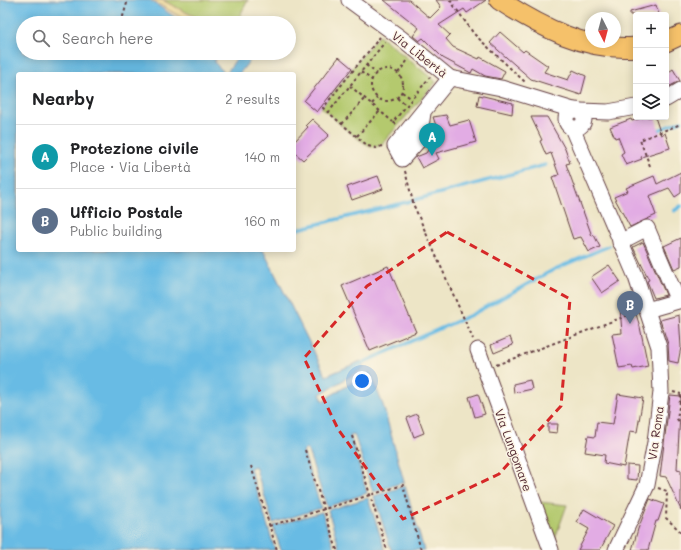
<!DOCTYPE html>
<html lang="en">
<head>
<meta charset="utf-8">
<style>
  body { margin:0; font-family:Mali,sans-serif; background:#f2f2f2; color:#202124 }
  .controls { position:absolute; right:12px; top:12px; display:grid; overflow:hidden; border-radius:4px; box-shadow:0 2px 10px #0003 }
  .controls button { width:36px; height:36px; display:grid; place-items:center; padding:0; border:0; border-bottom:1px solid #e0e0e0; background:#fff; color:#202124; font:20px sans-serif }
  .compass { position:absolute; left:585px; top:12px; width:36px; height:36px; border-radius:50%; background:#fff; box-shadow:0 2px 10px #0003; rotate:174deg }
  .you { position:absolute; left:362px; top:381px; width:14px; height:14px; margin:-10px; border:3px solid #fff; border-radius:50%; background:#1a73e8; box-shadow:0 0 0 6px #1a73e833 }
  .badge { display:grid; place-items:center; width:26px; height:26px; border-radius:50%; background:#2563eb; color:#fff; font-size:13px; font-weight:700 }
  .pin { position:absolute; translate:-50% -33px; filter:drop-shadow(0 1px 2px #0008) }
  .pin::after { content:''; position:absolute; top:21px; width:14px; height:12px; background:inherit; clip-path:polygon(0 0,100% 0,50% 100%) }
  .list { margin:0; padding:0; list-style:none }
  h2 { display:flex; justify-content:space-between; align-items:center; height:52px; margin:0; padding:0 16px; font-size:17px }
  h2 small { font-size:13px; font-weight:400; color:#757577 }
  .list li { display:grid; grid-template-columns:26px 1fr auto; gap:12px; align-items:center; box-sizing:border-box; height:64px; padding:0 16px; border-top:1px solid #e0e0e0 }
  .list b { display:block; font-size:15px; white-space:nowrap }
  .list p { margin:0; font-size:13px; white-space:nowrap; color:#757577 }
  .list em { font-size:13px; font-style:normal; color:#757577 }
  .icon { flex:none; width:22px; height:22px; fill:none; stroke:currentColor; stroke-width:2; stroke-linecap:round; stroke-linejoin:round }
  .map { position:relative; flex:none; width:681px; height:550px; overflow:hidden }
  .search { position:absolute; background:#fff; box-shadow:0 2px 10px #0003; left:16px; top:16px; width:280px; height:44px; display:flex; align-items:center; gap:10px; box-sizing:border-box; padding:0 14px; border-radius:22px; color:#757577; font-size:15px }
  .panel { position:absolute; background:#fff; box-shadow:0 2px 10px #0003; left:16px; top:72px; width:280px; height:180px; border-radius:4px }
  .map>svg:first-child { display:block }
</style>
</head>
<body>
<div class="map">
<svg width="681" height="550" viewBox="0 0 681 550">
  <rect width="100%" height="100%" fill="#fcf5e5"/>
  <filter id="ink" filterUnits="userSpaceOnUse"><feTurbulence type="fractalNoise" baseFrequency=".025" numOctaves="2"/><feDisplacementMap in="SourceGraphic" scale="8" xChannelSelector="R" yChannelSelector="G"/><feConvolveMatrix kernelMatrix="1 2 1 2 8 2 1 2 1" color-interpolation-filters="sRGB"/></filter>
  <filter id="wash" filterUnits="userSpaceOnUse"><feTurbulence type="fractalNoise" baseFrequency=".012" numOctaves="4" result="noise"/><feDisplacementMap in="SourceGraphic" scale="16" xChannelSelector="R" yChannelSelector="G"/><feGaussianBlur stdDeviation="0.9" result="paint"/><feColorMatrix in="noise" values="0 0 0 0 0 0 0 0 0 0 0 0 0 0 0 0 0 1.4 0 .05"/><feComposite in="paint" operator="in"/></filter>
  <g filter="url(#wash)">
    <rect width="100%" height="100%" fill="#ede5c6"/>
    <g fill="#b4c96e" stroke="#7f744c">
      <path d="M162,0H248L236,23H207Z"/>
      <path d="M379,35L436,82L381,145L376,147C362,147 332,116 321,107Z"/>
      <path d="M539,502L567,505L554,541Z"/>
    </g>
    <path fill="#eeda9e" stroke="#9c7c64" d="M152,0H162L207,23H190Z"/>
    <g fill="#68bbe4" stroke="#596d88">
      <path d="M0,0H150L183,23H23V53H219L214,62L226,74L240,53H252L254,55L239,74H18V250H263L326,376L361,361L364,368L320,394L323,401L326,402L325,399L370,372L383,405L404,482L373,492L354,434L350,435L367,493L327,507L307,448L303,451L321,508L273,523L255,466L250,468L275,550H0Z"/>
      <path d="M405,486L424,550H391L374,496Z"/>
      <path d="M368,498L385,550H340L328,510Z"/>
      <path d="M322,512L335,550H281L273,526Z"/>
    </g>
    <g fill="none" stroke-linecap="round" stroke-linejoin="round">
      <g stroke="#68bbe4" stroke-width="3.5">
        <path d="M656,131L681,121"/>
        <path d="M674,211L681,206"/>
        <path d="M294,230L403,203L545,165"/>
        <path d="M362,363L471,315L555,269L609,246"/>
      </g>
    </g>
    <g id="blocks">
      <g fill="#e2ace4">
        <path d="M384,0H409L430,18L441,7L436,0H486L467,13L464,9L439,25L450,35L446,39L453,47L479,59L480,57L505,71L501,79L485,76L473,69L471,73L443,58L423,38L419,41L413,36L419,28Z"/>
        <path d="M656,5L659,15H630V12Z"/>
        <path d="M500,32L523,52L525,50L548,66L544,72L568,80L573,70L586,76L581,95L531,79L490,43Z"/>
        <path d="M339,57L352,68L317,112L304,101Z"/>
        <path d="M673,69L680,81L666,88V74Z"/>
        <path d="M479,95L513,103L512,114L477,106Z"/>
        <path d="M446,115L450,125L469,120L476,142L436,153L439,159L422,168L416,157L426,153L439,134L433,117Z"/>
        <path d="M531,117H547L565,149L570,163L566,164L592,236L594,235L600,247L589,252L581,237L573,239L552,177L559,175L551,153L546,155L540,141L542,140Z"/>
        <path d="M645,117H655L661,135L665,133L670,148L641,157L642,159L626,165L621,154L624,152L618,137L615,138L610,127L631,119L632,121Z"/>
        <path d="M312,119L329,135L303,160L294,152V142L308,127L306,125Z"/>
        <path d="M681,172V193L675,197L669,188L649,196L656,215L630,227L614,197L628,191L626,188L654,176L657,184Z"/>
        <path d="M378,176L383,189L352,200L347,187Z"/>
        <path d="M681,238V266L674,269L664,246Z"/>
        <path d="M643,242L666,295L654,298L647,281L649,280L633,247Z"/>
        <path d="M609,265L620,281L602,293L591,277Z"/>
        <path d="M388,266L416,332L370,351L342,286Z"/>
        <path d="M627,304L632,315L636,314L640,327L648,366L633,369L632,366L619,368L612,334L622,333L620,307Z"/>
        <path d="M679,315L681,347L678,363L669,361L668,344L660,320Z"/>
        <path d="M510,337L513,345L494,353L491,345Z"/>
        <path d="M530,380L532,389L514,393L513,384Z"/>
        <path d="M478,394L485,414L475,417L469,397Z"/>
        <path d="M618,394L643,398L637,432L630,431L624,467L604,463L605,455L585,452L588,436L595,437L597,422L613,424Z"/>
        <path d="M670,395L681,396L677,469L681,470V510L666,477L660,476Z"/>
        <path d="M417,414L424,433L414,437L407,418Z"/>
        <path d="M548,424H558L557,433L548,432Z"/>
        <path d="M627,465L638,466L637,480L627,479Z"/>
        <path d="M650,499L664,504L658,521H656L648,550H632L638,529Z"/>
        <path d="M584,509L613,526L600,550H578L589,529L577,522Z"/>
      </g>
    </g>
  </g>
  <g filter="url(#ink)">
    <use href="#blocks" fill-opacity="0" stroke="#623d42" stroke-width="1"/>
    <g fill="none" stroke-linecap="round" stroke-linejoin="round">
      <g stroke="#623d42" stroke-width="17">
        <g id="minor">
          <path d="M349,0L401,38L450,78L501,88L573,110"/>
          <path d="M666,99L681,90"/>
          <circle cx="575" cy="119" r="9"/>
          <path d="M580,111L608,112L636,107"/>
          <path d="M423,113L419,140L402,159L395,146L450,78"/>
          <path d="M572,128L636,277L659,347L661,392L655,442L647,485L616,550"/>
          <path d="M620,242L647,228L678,301L647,310"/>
          <path d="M478,350L551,550"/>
        </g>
      </g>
      <g stroke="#623d42" stroke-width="21">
        <g id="major">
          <path d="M499,0C539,26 587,52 636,47"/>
          <path d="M666,42L681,35"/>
        </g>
      </g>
      <g stroke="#623d42" stroke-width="2" stroke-dasharray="3 3" stroke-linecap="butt">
        <path d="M450,0L474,34L525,82"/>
        <path d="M121,23L128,0"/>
        <path d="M380,37L323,108L368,146L376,148L382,146"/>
        <path d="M110,57L111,53"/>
        <path d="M366,65L376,73"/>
        <circle cx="387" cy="85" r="16"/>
        <path d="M361,72L372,80"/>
        <path d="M398,73L408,60"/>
        <path d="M350,86L393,122"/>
        <path d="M402,92L412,99"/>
        <path d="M397,98L407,106"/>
        <path d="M372,104L377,98"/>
        <path d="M328,113L385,42"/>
        <path d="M342,124L365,98"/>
        <path d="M396,124L393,122L430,77"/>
        <path d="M357,136L380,111"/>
        <path d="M650,166L640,140L681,124"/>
        <path d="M405,171L414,206L473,339"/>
        <path d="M496,365L634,313"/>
        <path d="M673,392L681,394"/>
        <path d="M681,395L677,419L681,424"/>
        <path d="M352,436L387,550"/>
        <path d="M305,450L337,550"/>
        <path d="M251,466L277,550"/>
        <path d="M658,488L667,491L666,518L681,532"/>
        <path d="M269,526L403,485L421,550"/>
      </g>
      <use href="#minor" stroke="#fff" stroke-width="15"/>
      <use href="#major" stroke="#f5c16b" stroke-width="19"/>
    </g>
  </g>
  <path fill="none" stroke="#d62828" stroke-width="3" stroke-dasharray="8 5" stroke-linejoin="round" d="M447,232L570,299L561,406L499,474L403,519L338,429L304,358L367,286Z"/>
  <g text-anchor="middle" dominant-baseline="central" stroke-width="3" stroke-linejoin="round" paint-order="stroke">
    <g font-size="12" fill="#4a1f2b" stroke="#fcf5e5">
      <text transform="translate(420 54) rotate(38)">Via Libertà</text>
      <text transform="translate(655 433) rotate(-82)">Via Roma</text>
      <text transform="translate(514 450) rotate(70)">Via Lungomare</text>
    </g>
  </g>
</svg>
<div class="controls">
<button>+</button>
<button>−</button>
<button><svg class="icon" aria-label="layers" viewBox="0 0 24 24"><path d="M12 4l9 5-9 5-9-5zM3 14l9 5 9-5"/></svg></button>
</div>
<svg class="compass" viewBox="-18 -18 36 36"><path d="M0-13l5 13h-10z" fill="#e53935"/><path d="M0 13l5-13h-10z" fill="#757577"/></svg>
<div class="you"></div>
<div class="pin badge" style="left:432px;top:156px;background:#0f9aa8">A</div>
<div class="pin badge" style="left:630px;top:324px;background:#5c6f8a">B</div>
<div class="search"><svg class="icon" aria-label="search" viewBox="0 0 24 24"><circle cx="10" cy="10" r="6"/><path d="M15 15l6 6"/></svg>Search here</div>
<section class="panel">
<h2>Nearby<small>2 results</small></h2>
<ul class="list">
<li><span class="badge" style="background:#0f9aa8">A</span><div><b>Protezione civile</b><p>Place · Via Libertà</p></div><em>140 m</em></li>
<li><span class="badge" style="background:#5c6f8a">B</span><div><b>Ufficio Postale</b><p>Public building</p></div><em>160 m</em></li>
</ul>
</section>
</div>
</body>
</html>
